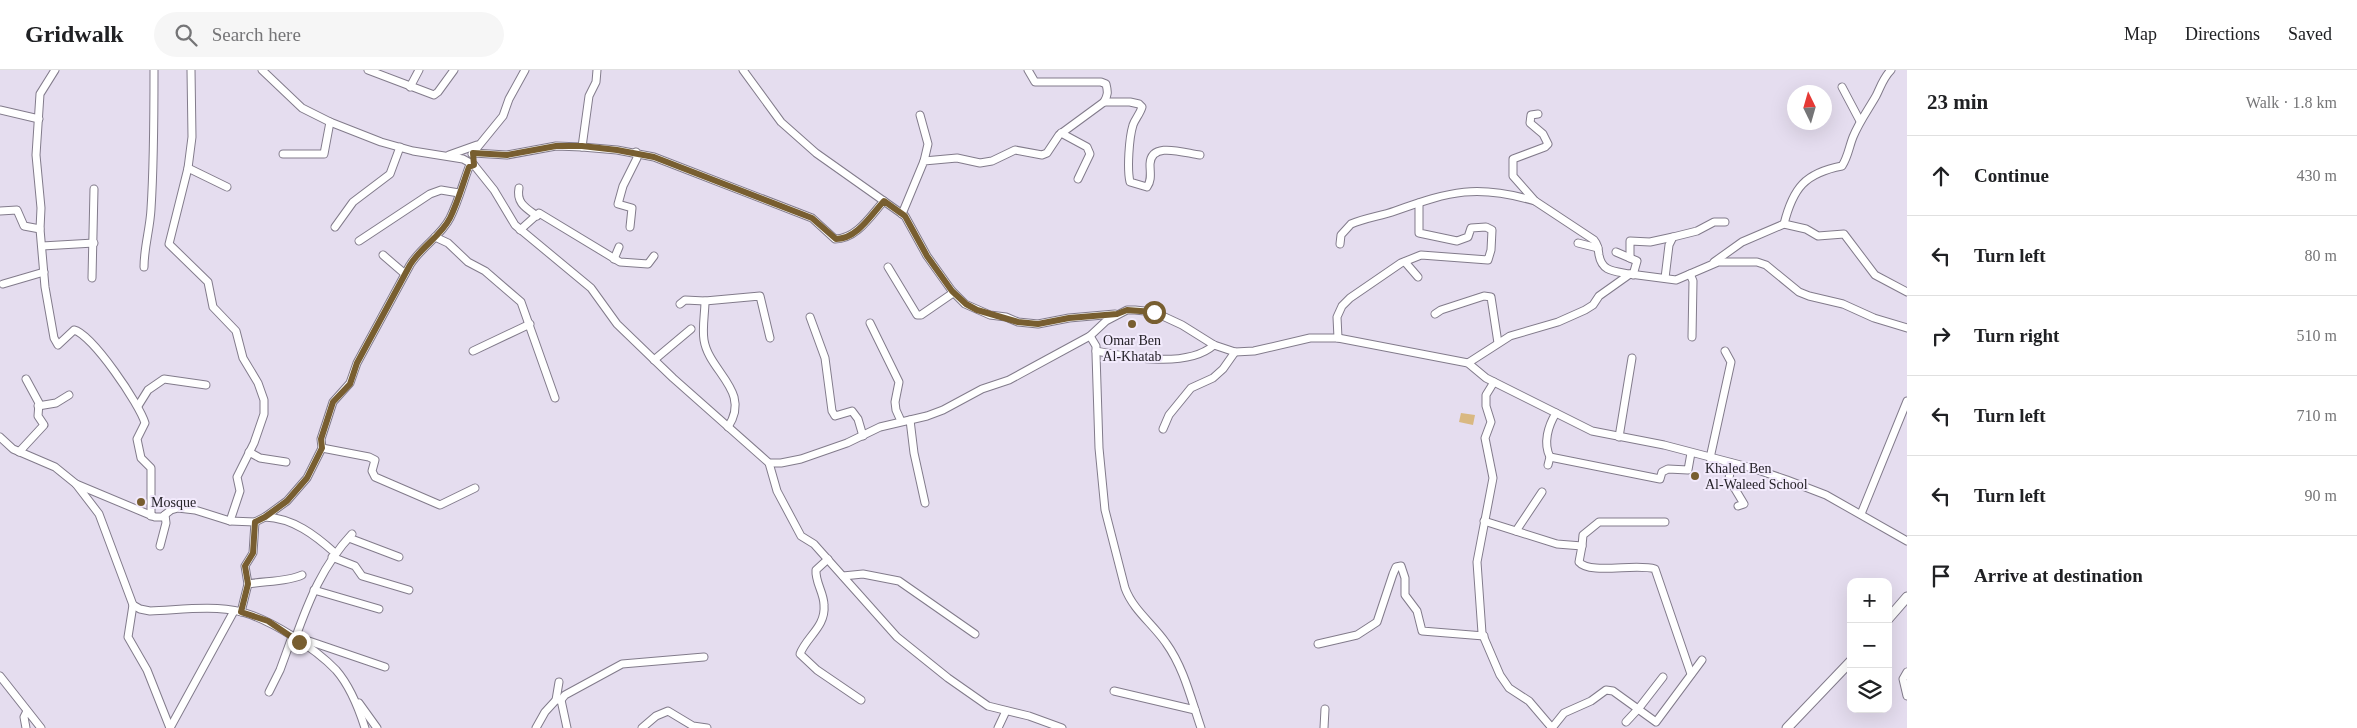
<!DOCTYPE html>
<html lang="en">
<head>
<meta charset="utf-8">
<style>
  body { margin:0; font-family:"Times New Roman",serif; background:#f6f6f6; color:#202124 }
  .controls { position:absolute; right:15px; bottom:15px; display:grid; overflow:hidden; border-radius:10px; box-shadow:0 5px 20px #0002 }
  .controls button { width:45px; height:45px; display:grid; place-items:center; padding:0; border:0; border-bottom:1px solid #e0e0e0; background:#fff; color:#202124; font:25px sans-serif }
  .compass { position:absolute; left:1787px; top:15px; width:45px; height:45px; border-radius:50%; background:#fff; box-shadow:0 5px 20px #0002; rotate:355deg }
  .stop { position:absolute; width:15px; height:15px; margin:-11px; border:4px solid #785e30; border-radius:50%; background:#fff }
  .stop.end { background:#785e30; border-color:#fff; box-shadow:0 1px 5px #0008 }
  .list { margin:0; padding:0; list-style:none }
  h2 { display:flex; justify-content:space-between; align-items:center; height:65px; margin:0; padding:0 20px; font-size:21px }
  h2 small { font-size:16px; font-weight:400; color:#757577 }
  .list li { display:grid; grid-template-columns:32px 1fr auto; gap:15px; align-items:center; box-sizing:border-box; height:80px; padding:0 20px; border-top:1px solid #e0e0e0 }
  .list b { display:block; font-size:19px; white-space:nowrap }
  .list em { font-size:16px; font-style:normal; color:#757577 }
  .icon { flex:none; width:28px; height:28px; fill:none; stroke:currentColor; stroke-width:2; stroke-linecap:round; stroke-linejoin:round }
  .map { position:relative; flex:none; width:1907px; height:658px; overflow:hidden }
  header { display:flex; align-items:center; gap:30px; box-sizing:border-box; height:70px; padding:0 25px; background:#fff; border-bottom:1px solid #e0e0e0 }
  header strong { font-size:24px }
  nav { display:flex; gap:28px; margin-inline-start:auto; font-size:18px }
  .search { width:350px; height:45px; background:#f6f6f6; display:flex; align-items:center; gap:12px; box-sizing:border-box; padding:0 18px; border-radius:28px; color:#757577; font-size:19px }
  main { display:flex }
  aside { flex:1; background:#fff }
  .map>svg:first-child { display:block }
</style>
</head>
<body>
<header>
<strong>Gridwalk</strong>
<div class="search"><svg class="icon" aria-label="search" viewBox="0 0 24 24"><circle cx="10" cy="10" r="6"/><path d="M15 15l6 6"/></svg>Search here</div>
<nav><a>Map</a><a>Directions</a><a>Saved</a></nav>
</header>
<main>
<div class="map">
<svg width="1907" height="658" viewBox="0 0 1907 658">
  <rect width="100%" height="100%" fill="#e5ddef"/>
  <path fill="#d9b881" d="M1461,343L1475,345L1473,355L1459,352Z"/>
  <g fill="none" stroke-linecap="round" stroke-linejoin="round">
    <g stroke="#827b8b" stroke-width="9">
      <g id="minor">
        <path d="M55,0L40,24L36,85L41,138L40,159L45,217L54,268L58,275L74,260C92,264 140,335 145,353L137,369L141,388L151,398V446"/>
        <path d="M191,0L192,67L188,98L169,174L208,212L213,237L236,261L243,288L258,313L264,330V344L254,373L237,407L240,421L230,451"/>
        <path d="M262,0L302,38L330,52L381,72L413,81L463,89L474,95L494,120L515,155L591,218L617,254L673,308L769,393H781L801,389L847,373L880,357L927,346L943,340L982,319L1009,310L1090,266L1106,251L1127,240H1135L1154,242L1182,255L1214,275L1235,282L1254,281L1310,268H1338L1468,293L1486,308L1592,361L1664,375L1752,398L1787,410L1826,425L1907,471"/>
        <path d="M368,0L434,25L438,22L454,0"/>
        <path d="M743,0L781,52L816,83L905,146L927,186L952,221L965,234L990,245L1006,247L1018,252L1038,254L1069,248L1115,244"/>
        <path d="M1028,0L1035,12H1101L1106,14C1108,22 1108,25 1104,32"/>
        <path d="M410,17L419,0"/>
        <path d="M1842,17L1860,51"/>
        <path d="M0,40L39,49"/>
        <path d="M1538,44L1531,45L1530,53L1543,64L1548,74L1545,77L1513,89V106L1535,131L1594,170C1598,175 1598,178 1599,185C1602,202 1614,201 1630,204"/>
        <path d="M920,45L928,74L924,91"/>
        <path d="M1061,63L1087,77L1090,84L1078,109"/>
        <path d="M582,77L589,26L596,12L597,0"/>
        <path d="M473,83L507,85L556,76L582,77L617,80L654,87L812,148L835,169C857,169 871,145 884,131"/>
        <path d="M283,84H324L330,52"/>
        <path d="M472,84L503,46L509,29L525,0"/>
        <path d="M449,85L477,75"/>
        <path d="M188,98L227,117"/>
        <path d="M519,118C516,133 526,138 537,146"/>
        <path d="M0,141L17,140L24,156L40,159"/>
        <path d="M902,144L924,91L957,88L980,93L992,91L1015,80L1042,85L1047,83L1059,65L1104,32H1130L1139,34L1142,37C1140,44 1135,49 1133,55C1129,68 1127,99 1130,112L1147,117C1152,110 1150,103 1150,94C1151,71 1184,83 1200,85"/>
        <path d="M1784,154C1793,118 1805,103 1842,96C1848,87 1849,77 1853,67C1859,52 1868,40 1876,26C1881,16 1883,8 1891,0"/>
        <path d="M335,157L353,132L390,104L400,77"/>
        <path d="M630,157L632,138L618,134L623,116L637,88L636,82"/>
        <path d="M520,160L539,143L620,192L648,194L654,186"/>
        <path d="M435,167L448,173L468,192L485,201L521,232L555,328"/>
        <path d="M359,171L430,124L441,120L459,123"/>
        <path d="M1578,173L1598,178"/>
        <path d="M1340,174L1341,165L1351,154C1365,148 1381,146 1395,141C1451,121 1477,114 1535,131"/>
        <path d="M42,176L94,173"/>
        <path d="M1616,182L1637,191L1633,205"/>
        <path d="M383,185L405,204"/>
        <path d="M1630,188V171L1650,172L1673,167"/>
        <path d="M614,189L619,177"/>
        <path d="M1405,192L1418,207"/>
        <path d="M1714,192L1742,172L1784,154L1806,159L1818,166L1844,164L1875,205L1907,222"/>
        <path d="M144,197C144,177 150,159 151,139C154,93 154,47 154,0"/>
        <path d="M888,197L917,245H921L953,223"/>
        <path d="M1690,204L1693,211L1692,267"/>
        <path d="M92,208L94,119"/>
        <path d="M1665,208L1669,175L1673,167L1697,161L1714,152H1725"/>
        <path d="M3,214L44,202"/>
        <path d="M705,231C705,243 702,258 704,270C709,302 752,321 728,357"/>
        <path d="M680,234L685,230L705,231L760,226L770,268"/>
        <path d="M1435,244L1441,240L1484,226L1491,227L1498,273"/>
        <path d="M810,247L825,288L832,341L835,346L852,341L858,349L863,366"/>
        <path d="M870,253L899,312L895,332L896,340L901,351"/>
        <path d="M1090,266L1096,276V284L1099,378L1105,440L1125,518C1133,540 1153,554 1166,573C1184,598 1191,629 1201,658"/>
        <path d="M1338,268L1337,247L1342,236L1350,228L1401,193L1421,185L1488,190L1491,180L1492,160L1486,157L1471,158L1468,167L1457,171L1419,163V133"/>
        <path d="M473,281L530,254"/>
        <path d="M1096,281C1128,287 1187,299 1214,275"/>
        <path d="M654,290L691,259"/>
        <path d="M1468,293L1510,266L1558,252L1585,240L1593,235L1599,226L1630,204L1676,210L1718,192H1757L1766,195L1799,222L1809,226L1843,234L1874,248L1907,258"/>
        <path d="M1494,312L1486,325V336L1491,352L1485,368L1493,408L1477,492L1482,563L1500,605L1509,618L1529,631L1552,658"/>
        <path d="M38,336L56,333L69,325"/>
        <path d="M138,336L148,320L164,309L206,315"/>
        <path d="M910,350L914,383L925,433"/>
        <path d="M1163,359L1169,345L1191,318L1213,308L1223,299L1235,282"/>
        <path d="M0,367L13,379L55,397L76,414L155,447H162L171,440L178,438L195,440L230,451L255,452L265,447L287,431L307,408L322,378L321,369L333,332L350,313L357,293L410,195C421,177 441,166 450,148C458,132 463,113 469,97L474,95"/>
        <path d="M1619,367L1632,288"/>
        <path d="M322,378L369,387L375,390L372,401L375,407L440,435L475,418"/>
        <path d="M19,382L44,355L38,346L39,333L26,309"/>
        <path d="M249,382L260,388L286,392"/>
        <path d="M1550,387L1660,409L1662,402L1668,399L1688,400L1691,383"/>
        <path d="M1710,388L1731,292L1725,281"/>
        <path d="M769,393L777,421L801,466L814,474L897,567L948,608L988,636L1029,646L1062,658"/>
        <path d="M1731,393L1729,409L1744,434L1738,436"/>
        <path d="M1548,395L1550,387C1543,373 1548,356 1556,343"/>
        <path d="M76,414L99,444L133,535L140,539L150,541C180,540 213,535 242,542C271,550 315,578 336,600C350,616 359,639 365,658"/>
        <path d="M1861,444L1907,331"/>
        <path d="M265,447C293,448 315,465 335,483"/>
        <path d="M1484,451L1557,474L1582,476L1579,492C1590,505 1636,493 1655,499L1691,604"/>
        <path d="M1516,461L1542,422"/>
        <path d="M349,468L399,487"/>
        <path d="M160,476L166,453L165,445"/>
        <path d="M1582,476L1583,465L1599,452H1665"/>
        <path d="M332,487L355,496L362,506L409,520"/>
        <path d="M828,489L816,500C815,512 824,523 824,535C826,557 806,567 800,584L817,600L861,630"/>
        <path d="M843,506L863,504L899,511L975,564"/>
        <path d="M248,514C265,511 287,512 302,505"/>
        <path d="M314,520L379,539"/>
        <path d="M133,535L128,567L147,600L170,658"/>
        <path d="M241,542L248,514L245,496L253,483L255,452"/>
        <path d="M295,569C309,530 323,495 352,464"/>
        <path d="M299,572L303,569L385,597"/>
        <path d="M1318,574L1357,565L1377,552L1393,504L1396,497L1401,496L1405,508V525L1417,541L1422,561L1484,566"/>
        <path d="M1907,602L1903,609L1907,626"/>
        <path d="M0,606L41,658"/>
        <path d="M1114,621L1195,640"/>
        <path d="M269,622L280,600L292,567"/>
        <path d="M556,630L559,612"/>
        <path d="M561,630L567,658"/>
        <path d="M359,633L377,658"/>
        <path d="M1626,652L1639,638L1663,607"/>
        <path d="M26,658L24,647L27,641"/>
        <path d="M170,658L234,541"/>
        <path d="M536,658L545,642L556,630H561L565,625L622,594L704,587"/>
        <path d="M642,658L656,646L668,641L693,656L707,658"/>
        <path d="M998,658L1006,641"/>
        <path d="M1324,658L1325,639"/>
        <path d="M1552,658L1564,643L1591,631L1606,620L1613,621L1656,652L1702,590"/>
      </g>
    </g>
    <g stroke="#827b8b" stroke-width="11">
      <g id="major">
        <path d="M1888,549L1907,527"/>
        <path d="M1787,658L1851,591"/>
      </g>
    </g>
    <use href="#minor" stroke="#fff" stroke-width="7"/>
    <use href="#major" stroke="#fff" stroke-width="9"/>
  </g>
  <g fill="none" stroke-linecap="round" stroke-linejoin="round">
    <path stroke="#785e30" stroke-width="6" d="M299,572L268,551L241,542L248,514L245,496L253,483L255,452L265,447L287,431L307,408L322,378L321,369L333,332L350,314L357,293L410,195C421,177 441,166 450,148C458,132 463,113 469,97L474,95L473,83L507,85L556,76H582L617,80L654,87L812,148L836,169C857,169 871,145 884,131L905,146L927,186L952,221L966,234L977,240L1018,252L1038,254L1069,248L1117,244L1127,240L1154,242"/>
  </g>
  <g fill="#785e30" stroke="#f2eafc" stroke-width="2">
    <circle cx="1132" cy="254" r="5"/>
    <circle cx="1695" cy="406" r="5"/>
    <circle cx="141" cy="432" r="5"/>
  </g>
  <g text-anchor="middle" dominant-baseline="central" stroke-width="4" stroke-linejoin="round" paint-order="stroke">
    <g font-size="14" fill="#252228" stroke="#f2eafc" text-anchor="start">
      <text x="1132" y="270" text-anchor="middle">Omar Ben<tspan x="1132" dy="16">Al-Khatab</tspan></text>
      <text x="1705" y="398">Khaled Ben<tspan x="1705" dy="16">Al-Waleed School</tspan></text>
      <text x="151" y="432">Mosque</text>
    </g>
  </g>
</svg>
<div class="controls">
<button>+</button>
<button>−</button>
<button><svg class="icon" aria-label="layers" viewBox="0 0 24 24"><path d="M12 4l9 5-9 5-9-5zM3 14l9 5 9-5"/></svg></button>
</div>
<svg class="compass" viewBox="-18 -18 36 36"><path d="M0-13l5 13h-10z" fill="#e53935"/><path d="M0 13l5-13h-10z" fill="#757577"/></svg>
<div class="stop" style="left:1154px;top:242px"></div>
<div class="stop end" style="left:299px;top:572px"></div>
</div>
<aside>
<h2>23 min<small>Walk · 1.8 km</small></h2>
<ul class="list">
<li><svg class="icon" aria-label="ahead" viewBox="0 0 24 24"><path d="M12 20V5M6 11l6-6 6 6"/></svg><div><b>Continue</b></div><em>430 m</em></li>
<li><svg class="icon" aria-label="left" viewBox="0 0 24 24"><path d="M17 20v-9H6M10 6l-5 5 5 5"/></svg><div><b>Turn left</b></div><em>80 m</em></li>
<li><svg class="icon" aria-label="right" viewBox="0 0 24 24"><path d="M7 20v-9h11M14 6l5 5-5 5"/></svg><div><b>Turn right</b></div><em>510 m</em></li>
<li><svg class="icon" aria-label="left" viewBox="0 0 24 24"><path d="M17 20v-9H6M10 6l-5 5 5 5"/></svg><div><b>Turn left</b></div><em>710 m</em></li>
<li><svg class="icon" aria-label="left" viewBox="0 0 24 24"><path d="M17 20v-9H6M10 6l-5 5 5 5"/></svg><div><b>Turn left</b></div><em>90 m</em></li>
<li><svg class="icon" aria-label="arrive" viewBox="0 0 24 24"><path d="M6 21V4h12l-3 4 3 4H6"/></svg><div><b>Arrive at destination</b></div></li>
</ul>
</aside>
</main>
</body>
</html>
